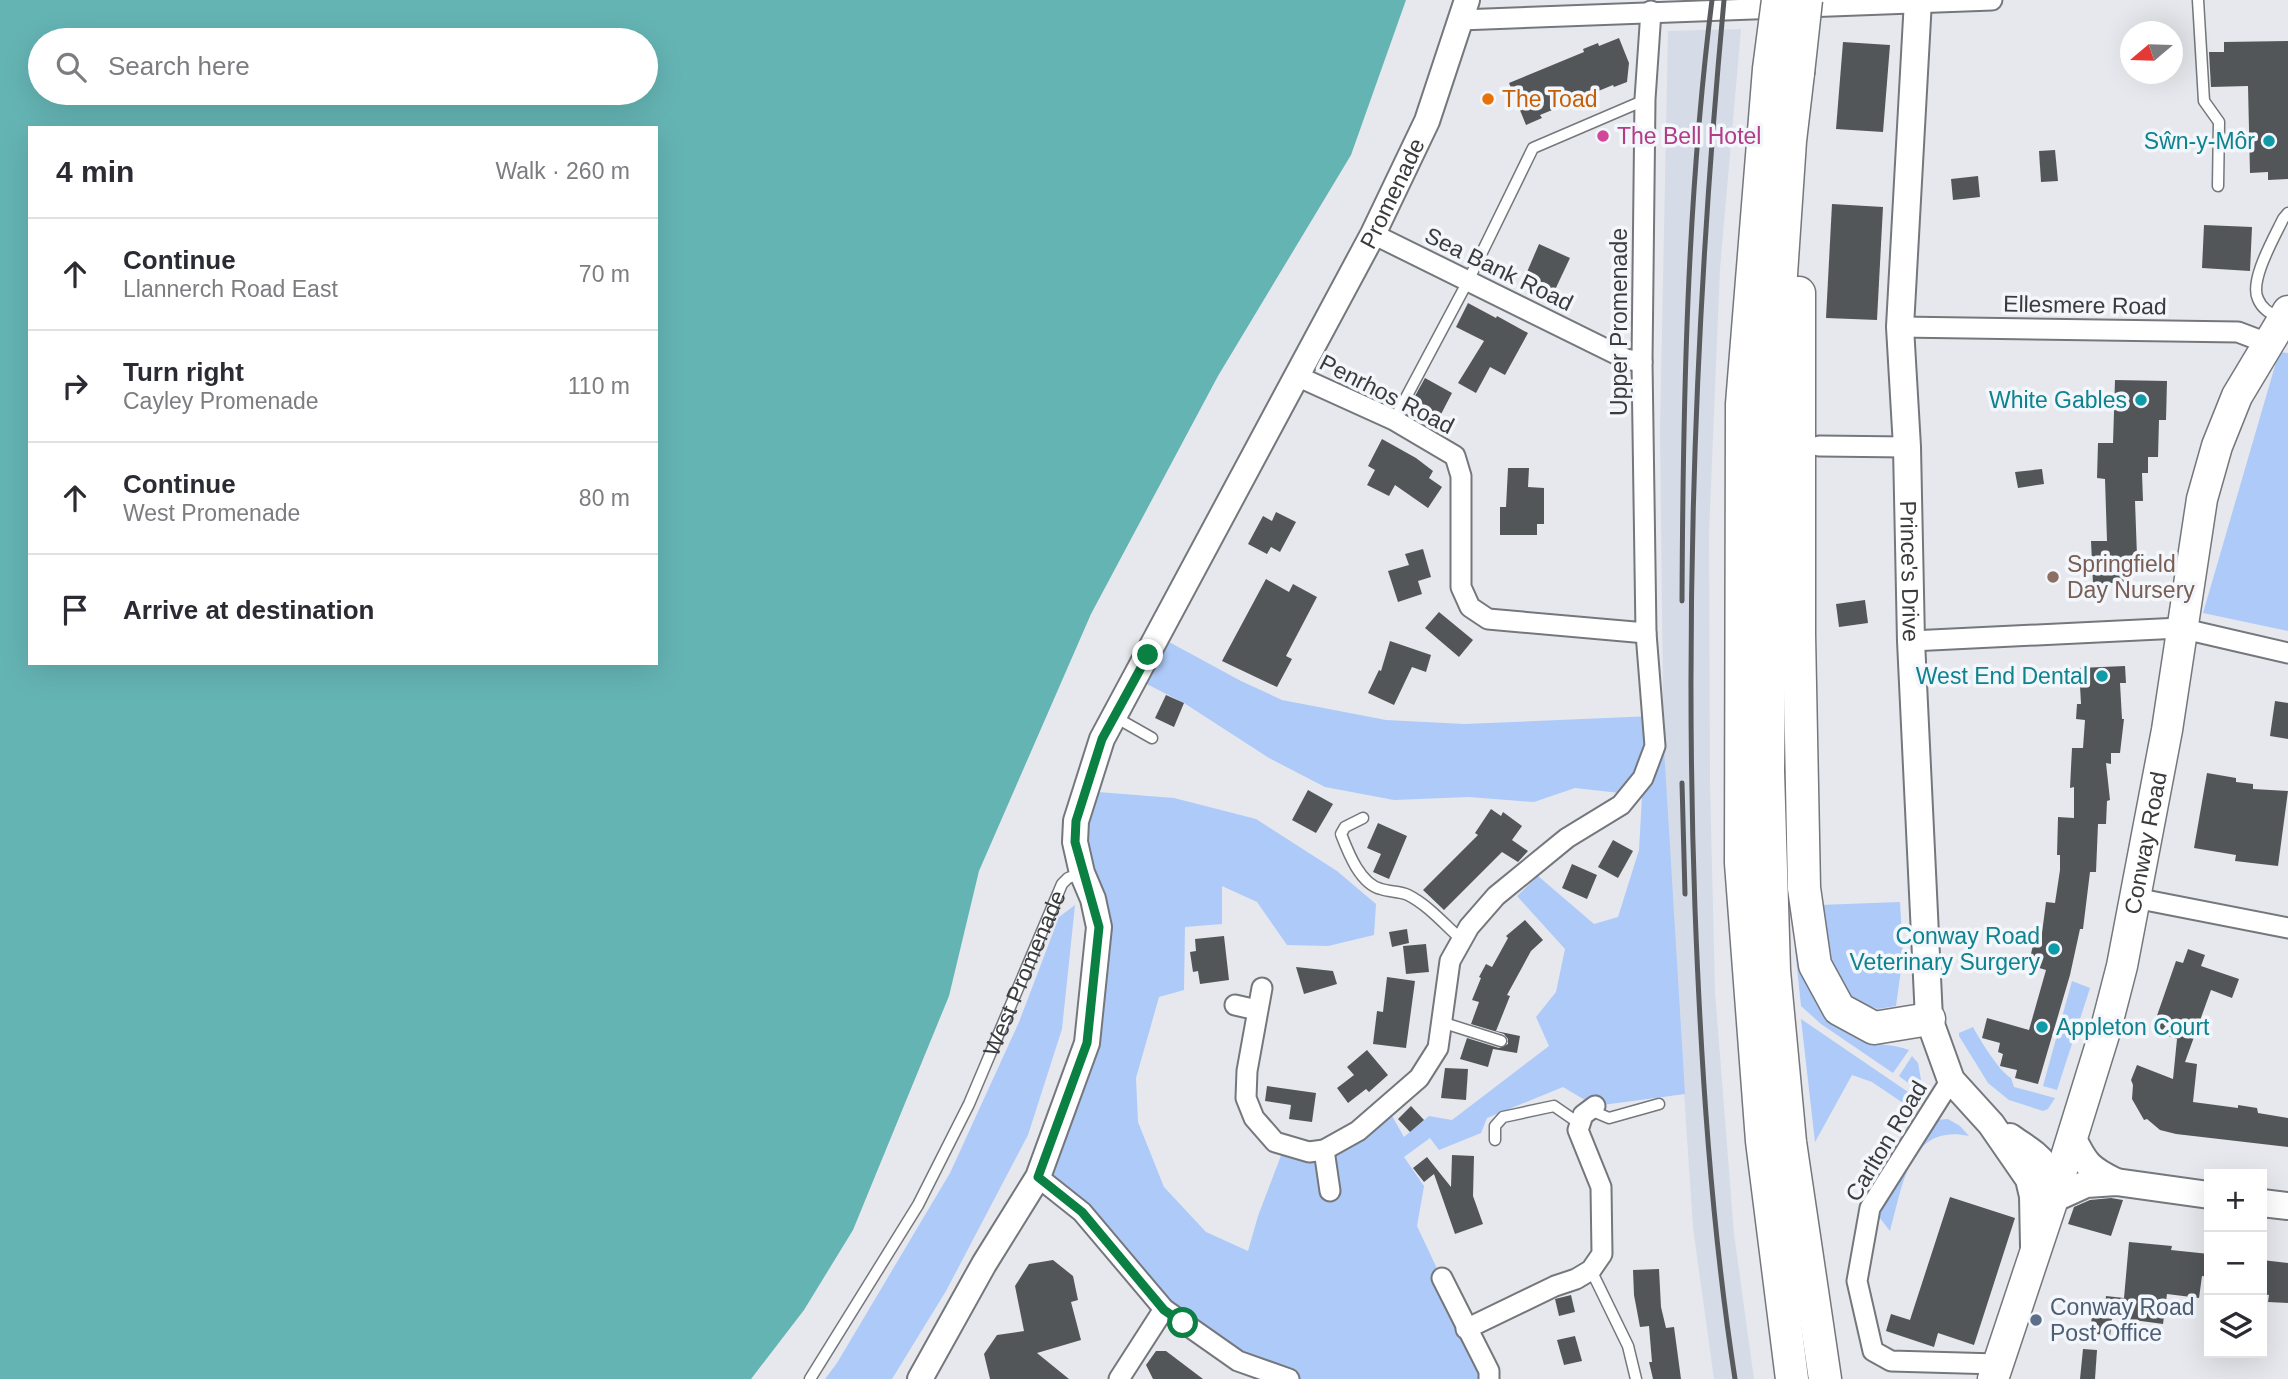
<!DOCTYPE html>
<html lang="en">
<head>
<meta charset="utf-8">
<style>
  body { margin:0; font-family:Arial,sans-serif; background:#f2f2f3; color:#2b2b33 }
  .controls { position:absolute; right:21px; bottom:21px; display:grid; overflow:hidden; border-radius:0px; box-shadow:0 7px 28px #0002 }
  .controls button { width:63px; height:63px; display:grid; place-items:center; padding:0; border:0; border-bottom:2px solid #e1e1e2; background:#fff; color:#2b2b33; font:35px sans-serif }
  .compass { position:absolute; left:2120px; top:21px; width:63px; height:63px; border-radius:50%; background:#fff; box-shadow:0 7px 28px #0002; rotate:251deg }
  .stop { position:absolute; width:21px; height:21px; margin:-16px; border:5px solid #0b8043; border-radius:50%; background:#fff }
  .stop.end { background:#0b8043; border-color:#fff; box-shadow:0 2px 7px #0008 }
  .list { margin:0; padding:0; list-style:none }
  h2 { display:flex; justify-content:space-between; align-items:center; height:91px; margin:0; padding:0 28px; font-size:30px }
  h2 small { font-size:23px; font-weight:400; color:#7c7c81 }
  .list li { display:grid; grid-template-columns:46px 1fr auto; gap:21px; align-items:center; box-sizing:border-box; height:112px; padding:0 28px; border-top:2px solid #e1e1e2 }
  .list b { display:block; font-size:26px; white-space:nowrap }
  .list p { margin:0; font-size:23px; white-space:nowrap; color:#7c7c81 }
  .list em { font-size:23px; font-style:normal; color:#7c7c81 }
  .icon { flex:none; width:38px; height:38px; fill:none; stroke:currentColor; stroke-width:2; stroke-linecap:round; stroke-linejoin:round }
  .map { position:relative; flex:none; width:2288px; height:1379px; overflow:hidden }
  .search { position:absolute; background:#fff; box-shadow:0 7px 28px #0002; left:28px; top:28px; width:630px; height:77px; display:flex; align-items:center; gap:18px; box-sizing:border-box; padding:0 24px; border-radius:38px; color:#7c7c81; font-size:26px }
  .panel { position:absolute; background:#fff; box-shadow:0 7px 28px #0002; left:28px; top:126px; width:630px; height:539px; border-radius:0px }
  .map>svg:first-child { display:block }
</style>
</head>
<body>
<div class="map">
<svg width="2288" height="1379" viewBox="0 0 2288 1379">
  <rect width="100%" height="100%" fill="#e6e8ed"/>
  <path fill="#d5dce7" d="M1741,29L1720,269L1709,534L1710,784L1715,992L1734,1234L1754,1379H1714L1693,1228L1664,790L1660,429L1668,31Z"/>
  <g fill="#aecaf8">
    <path d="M2279,352L2288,353V631L2203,613Z"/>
    <path d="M1158,636L1241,681L1282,700L1386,720L1464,724L1653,716L1664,748L1685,1094L1595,1106L1563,1087L1487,1118L1481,1133L1439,1150L1430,1138L1404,1157L1424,1186L1417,1226L1489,1379H1289L1164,1309L1038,1177L1087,1043L1099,927L1082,873L1085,791L1174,798L1256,819L1337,871L1376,904L1374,935L1328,946L1287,945L1257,902L1222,886V924L1185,927L1184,990L1159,997L1136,1078L1138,1122L1164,1187L1206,1232L1248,1251L1258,1216L1285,1145L1324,1150L1387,1107L1404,1137L1429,1116L1452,1120L1549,1046L1536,1017L1556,992L1565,949L1517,896L1538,876L1594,924L1618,917L1639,850L1643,779L1620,793L1575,788L1534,802L1469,797L1394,800L1325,787L1269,758L1184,703L1135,678Z"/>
    <path d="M1900,902L1903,955L1896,1006L1878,1009L1861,1003L1847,992L1833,971L1819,905Z"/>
    <path d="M1075,905L1062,1029L1028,1135L946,1291L892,1379H825L837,1363L950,1173L1019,1022L1059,917Z"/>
    <path d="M1795,948C1803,973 1835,1032 1861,1040C1875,1045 1893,1044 1909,1050L1893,1073L1821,1024L1801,1006Z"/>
    <path d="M2072,981L2090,988L2057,1090L2043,1086Z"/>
    <path d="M1801,1019L1911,1094L1906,1105L1872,1082L1852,1075L1815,1142Z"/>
    <path d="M1973,1027C1980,1040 1999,1071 2011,1078L2014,1087L2055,1098L2048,1109L2043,1111L2009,1100L1988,1083L1959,1036V1033Z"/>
    <path d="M1912,1056L1918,1063L1921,1080L1915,1088L1899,1076Z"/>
    <path d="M1948,1119L1960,1126L1969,1136C1908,1123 1903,1187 1890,1231L1879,1217L1884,1203L1935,1120Z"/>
  </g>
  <path fill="#65b4b4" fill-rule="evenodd" d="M0,0H1406L1351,155L1218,376L1091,614L979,871L949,996L853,1230L804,1310L751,1379H0ZM40,40H646V93H40ZM30,128H656V663H30Z"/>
  <g fill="#535659">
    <path d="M1619,38L1629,63L1627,82L1614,87L1613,85L1540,115L1542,118L1526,125L1509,83L1584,52L1583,49L1598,43L1599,46Z"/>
    <path d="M2288,41V179L2268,180V172L2250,173L2248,86L2211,87L2209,52H2224V42Z"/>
    <path d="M1843,42L1890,45L1883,132L1836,129Z"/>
    <path d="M2055,150L2058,181L2041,182L2039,151Z"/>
    <path d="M1978,176L1980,197L1953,200L1951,179Z"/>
    <path d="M1832,204L1883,207L1877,320L1826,318Z"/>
    <path d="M2204,225L2252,227L2250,271L2202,268Z"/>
    <path d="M1539,244L1570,258L1554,292L1524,279Z"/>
    <path d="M1468,303L1496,318L1497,316L1528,333L1505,375L1490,367L1476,393L1458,383L1484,341L1456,327Z"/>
    <path d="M1425,378L1452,393L1438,420L1410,405Z"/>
    <path d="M2115,380L2167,381L2166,420H2159L2158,457H2148V473H2142L2143,501H2135L2137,556L2127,557L2129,582L2093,584L2091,541H2107L2105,479L2097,478L2098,443H2113Z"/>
    <path d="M1382,439L1416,458L1433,471L1429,478L1442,487L1428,508L1395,485L1389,496L1367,485L1375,470L1368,466Z"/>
    <path d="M1508,468H1529L1528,487L1544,488V524H1537V535H1500V507H1506Z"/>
    <path d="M2042,469L2044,484L2018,488L2015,472Z"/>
    <path d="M1276,512L1296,522L1280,552L1271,547L1267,554L1248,544L1263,516L1272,521Z"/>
    <path d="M1423,549L1431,577L1418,581L1422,594L1398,602L1388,571L1409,565L1405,554Z"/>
    <path d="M1266,579L1289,592L1293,584L1317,597L1286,656L1292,659L1277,687L1222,661Z"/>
    <path d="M1865,600L1868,623L1839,627L1836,604Z"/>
    <path d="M1439,612L1473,640L1459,657L1425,628Z"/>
    <path d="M1390,641L1431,655L1426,672L1412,667L1394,705L1368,693L1379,670L1381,671Z"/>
    <path d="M2125,666L2126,683H2120L2122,719H2124L2120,753H2111V764L2106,763L2110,800L2107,801L2106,824H2098L2096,872H2090L2083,929H2080L2070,975L2038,1084L2015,1078L2017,1070L2000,1066L2003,1054L1998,1052L2000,1043L1982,1038L1987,1018L2029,1030L2046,970L2036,967L2038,959L2030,958L2034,941L2039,940L2042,933L2046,902L2055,903L2060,870V855H2057L2058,817L2074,818V787L2070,788L2072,748H2083L2085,720L2076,719L2077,704H2081L2079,668Z"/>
    <path d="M1166,695L1184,703L1174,727L1155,718Z"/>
    <path d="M2275,701L2288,703V739L2270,736Z"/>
    <path d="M2207,773L2236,778V782L2253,784V789L2288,791L2278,866L2235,861L2236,855L2194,848Z"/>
    <path d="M1308,790L1333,804L1316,833L1292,820Z"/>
    <path d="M1491,809L1501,816L1503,812L1522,826L1512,840L1528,851L1518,862L1502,852L1444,910L1423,890L1478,835L1475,833Z"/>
    <path d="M1378,823L1407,836L1389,879L1373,872L1381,854L1367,848Z"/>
    <path d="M1613,840L1633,851L1618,878L1598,867Z"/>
    <path d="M1572,864L1597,875L1587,899L1562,888Z"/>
    <path d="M1525,920L1543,940L1531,951L1507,995L1510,996L1496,1031L1520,1036L1517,1053L1493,1049L1488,1067L1460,1059L1467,1038L1499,1048L1508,1044V1039L1504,1034L1471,1024L1479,1002L1472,1000L1481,978L1479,977L1486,964L1492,967L1508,938L1506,936Z"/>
    <path d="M1407,929L1409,943L1392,947L1389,932Z"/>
    <path d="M1224,936L1229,980L1200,984L1198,971L1193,972L1190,952L1196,951L1195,939Z"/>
    <path d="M1426,944L1429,972L1406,974L1403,946Z"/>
    <path d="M2188,949L2205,955L2201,966L2239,979L2232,998L2211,990L2185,1062L2197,1064L2193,1102L2238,1108V1105L2257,1108L2258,1113L2288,1118V1147L2176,1134L2160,1130L2147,1119L2144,1120L2132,1099L2133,1085L2131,1080L2137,1065L2173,1079L2177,1039L2152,1030L2176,961L2183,963Z"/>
    <path d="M1296,967L1333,971L1337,984L1304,994Z"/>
    <path d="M1387,977L1415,981L1406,1048L1373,1044L1377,1011L1383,1012Z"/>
    <path d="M1367,1050L1388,1075L1369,1092L1366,1089L1348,1103L1337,1088L1354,1075L1347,1067Z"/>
    <path d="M1445,1068L1468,1069L1466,1100L1441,1098Z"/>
    <path d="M1267,1086L1316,1093L1312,1122L1289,1119L1291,1105L1265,1101Z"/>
    <path d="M1411,1106L1424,1120L1410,1132L1398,1119Z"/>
    <path d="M1452,1155L1474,1156L1473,1196L1483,1224L1455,1234L1434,1174L1424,1182L1413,1168L1427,1157L1451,1187Z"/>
    <path d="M1950,1197L2015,1218L1974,1345L1938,1333L1934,1347L1886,1331L1891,1314L1910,1320Z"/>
    <path d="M2111,1198L2123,1200L2111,1236L2068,1224L2074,1207L2090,1200Z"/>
    <path d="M2129,1242L2172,1246L2171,1250L2209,1254V1277L2202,1276L2199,1298L2167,1294L2163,1324L2104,1316L2106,1296L2124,1298Z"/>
    <path d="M1053,1260L1073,1276L1078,1300L1071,1302L1081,1340L1037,1353L1069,1379H990L984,1354L997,1335L1024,1331L1015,1286L1029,1264Z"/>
    <path d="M2262,1260L2288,1263V1303L2268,1302L2269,1295L2262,1294Z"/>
    <path d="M1659,1269L1661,1307L1666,1328L1674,1327L1681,1379H1653L1649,1362H1652L1649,1326L1640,1327L1634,1295L1633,1270Z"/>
    <path d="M1571,1295L1575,1312L1559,1316L1555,1299Z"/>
    <path d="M2092,1316L2112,1319L2110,1336L2090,1333Z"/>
    <path d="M1575,1336L1582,1361L1564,1365L1557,1340Z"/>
    <path d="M2083,1349L2097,1350L2095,1379H2080Z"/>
    <path d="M1156,1351H1166L1203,1379H1153L1146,1365Z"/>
  </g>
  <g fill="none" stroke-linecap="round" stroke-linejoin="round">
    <g stroke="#74777b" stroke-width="13">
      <g id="service">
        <path d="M2198,0L2204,101L2219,122L2218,186"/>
        <path d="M2279,318C2270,313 2262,309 2258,299C2249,281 2274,238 2283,219L2288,213"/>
        <path d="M1394,420L1468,281L1533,148L1645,100"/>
        <path d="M1115,717L1152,738"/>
        <path d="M1363,818L1345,827L1341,834C1348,852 1360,884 1381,889C1389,892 1400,891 1408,895C1428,905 1445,925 1462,940"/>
        <path d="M1441,1022L1501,1041"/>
        <path d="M1590,1110L1609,1118L1659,1104"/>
        <path d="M1495,1140V1126L1503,1117L1554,1106L1580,1124"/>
        <path d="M1591,1270L1628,1346L1636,1379"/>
        <path id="s1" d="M810,1379L918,1205L969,1104L1062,884L1068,878L1082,873"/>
      </g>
    </g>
    <g stroke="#74777b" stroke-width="23">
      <g id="minor">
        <path d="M1460,20L1992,0"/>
        <path d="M1373,234L1626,359L1642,362"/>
        <path d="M1900,327L2238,332L2267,343"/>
        <path d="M1299,377L1394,420L1455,456L1461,476V587L1470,607L1488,619L1646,633"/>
        <path d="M1819,446L1907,447"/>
        <path d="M1911,641L2180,628L2288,653"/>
        <path d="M2135,898L2288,928"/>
        <path d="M1262,988L1247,1071L1246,1098L1254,1118L1275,1142L1309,1152L1324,1150L1358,1131L1419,1078L1438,1048L1450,961L1469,927L1496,896L1567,838L1621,805L1643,778L1655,746L1646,633L1642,362L1645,99L1651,11"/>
        <path d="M1235,1005L1257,1010"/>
        <path d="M1951,1080L1870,1208L1857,1281L1873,1351L1891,1361L1997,1364"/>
        <path d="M1324,1150L1330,1191"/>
        <path d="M1038,1177L1082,1212L1164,1309L1238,1361L1289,1379"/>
        <path d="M1442,1278L1489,1371V1379"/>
        <path d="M1466,1329L1555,1286L1576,1279L1591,1270L1602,1254L1601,1187L1578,1130L1583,1115L1595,1106"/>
        <path d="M1119,1379L1164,1309"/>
      </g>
    </g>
    <g stroke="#74777b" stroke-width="28">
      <g id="tertiary">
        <path id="s2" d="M920,1379L984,1264L1038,1177L1087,1043L1099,927L1093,899L1082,873L1075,842L1076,821L1102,739L1373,234L1427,121L1467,0"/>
      </g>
    </g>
    <g stroke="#74777b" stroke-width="30">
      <g id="secondary">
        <path id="s3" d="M1918,0L1900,327L1907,447L1911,641L1929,1019L1951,1080L1991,1124L2029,1179L2033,1196L2034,1246"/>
        <path d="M2010,1137C2041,1159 2049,1159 2053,1199L2086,1184L2116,1182L2209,1195"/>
        <path d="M2072,1137C2085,1164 2089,1169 2116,1182"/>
        <path d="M2262,1203L2288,1206"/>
      </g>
    </g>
    <g stroke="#74777b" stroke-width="33">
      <g id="primary">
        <path id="s4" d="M1993,1379L2053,1199L2106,1028L2122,966L2167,730L2202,499L2217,446L2237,396L2288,311"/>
      </g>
    </g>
    <g stroke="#74777b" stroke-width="35">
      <g id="trunk">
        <path d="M1769,69L1742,404L1741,863L1762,1141L1792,1379"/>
        <path d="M1798,73L1790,141L1772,408L1768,771L1774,971L1790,1142L1825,1379"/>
        <path d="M1799,293V634L1804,888L1815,965L1839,1009L1874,1028L1929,1019"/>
      </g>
    </g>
    <use href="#service" stroke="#fff" stroke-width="10"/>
    <use href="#minor" stroke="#fff" stroke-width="19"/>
    <use href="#tertiary" stroke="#fff" stroke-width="24"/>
    <use href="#secondary" stroke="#fff" stroke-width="26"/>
    <use href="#primary" stroke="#fff" stroke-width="30"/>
    <use href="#trunk" stroke="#fff" stroke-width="32"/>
    <g stroke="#595a5d" stroke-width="5">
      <path d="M1724,0C1696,302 1684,606 1695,909C1701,1066 1711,1223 1735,1379"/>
      <path d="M1682,601C1683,400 1687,199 1712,0"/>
      <path d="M1682,783L1685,894"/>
    </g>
    <g stroke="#74777b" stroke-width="35" stroke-linecap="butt">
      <g id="trunk-bridge">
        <path d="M1769,69L1778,0"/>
        <path d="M1798,73L1806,0"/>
      </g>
    </g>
    <use href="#trunk-bridge" stroke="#fff" stroke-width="32"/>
  </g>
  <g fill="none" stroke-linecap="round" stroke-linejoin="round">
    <path stroke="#0b8043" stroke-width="9" d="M1148,655L1102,739L1076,821L1075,842L1099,927L1087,1043L1038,1177L1082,1212L1164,1310L1183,1323"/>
  </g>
  <circle fill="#e8710a" stroke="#f3f6fa" stroke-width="2.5" cx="1488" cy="99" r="7"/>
  <circle fill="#d1479c" stroke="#f3f6fa" stroke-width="2.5" cx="1603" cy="136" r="7"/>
  <g fill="#0f9aa8" stroke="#f3f6fa" stroke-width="2.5">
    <circle cx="2269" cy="141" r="7"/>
    <circle cx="2141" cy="400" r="7"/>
    <circle cx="2102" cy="676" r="7"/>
    <circle cx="2054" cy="949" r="7"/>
    <circle cx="2042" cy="1027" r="7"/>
  </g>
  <circle fill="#8d6e63" stroke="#f3f6fa" stroke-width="2.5" cx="2053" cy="577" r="7"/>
  <circle fill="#5c6f8a" stroke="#f3f6fa" stroke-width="2.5" cx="2036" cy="1320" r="7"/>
  <g text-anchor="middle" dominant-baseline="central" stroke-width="7" stroke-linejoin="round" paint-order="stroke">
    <g font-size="23" fill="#c56008" stroke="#f3f6fa" text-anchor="start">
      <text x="1502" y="99">The Toad</text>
    </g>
    <g font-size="23" fill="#b23c85" stroke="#f3f6fa" text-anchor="start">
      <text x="1617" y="136">The Bell Hotel</text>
    </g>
    <g font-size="23" fill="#0d838f" stroke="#f3f6fa" text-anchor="end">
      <text x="2255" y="141">Sŵn-y-Môr</text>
      <text x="2127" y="400">White Gables</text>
      <text x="2088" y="676">West End Dental</text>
      <text x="2040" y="936">Conway Road<tspan x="2040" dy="26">Veterinary Surgery</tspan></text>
      <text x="2056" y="1027" text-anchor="start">Appleton Court</text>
    </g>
    <g font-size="23" fill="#3a3b3d" stroke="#f3f6fa">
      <text stroke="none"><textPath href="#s2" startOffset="1307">Promenade</textPath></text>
      <text transform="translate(1499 269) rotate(26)">Sea Bank Road</text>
      <text transform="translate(2085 305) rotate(1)">Ellesmere Road</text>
      <text transform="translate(1619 322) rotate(-90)">Upper Promenade</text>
      <text transform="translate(1387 394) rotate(27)">Penrhos Road</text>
      <text stroke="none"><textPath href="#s3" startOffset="572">Prince's Drive</textPath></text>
      <text stroke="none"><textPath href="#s4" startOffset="558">Conway Road</textPath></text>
      <text stroke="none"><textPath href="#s1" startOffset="460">West Promenade</textPath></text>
      <text transform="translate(1886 1141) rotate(-59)">Carlton Road</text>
    </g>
    <g font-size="23" fill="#785e54" stroke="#f3f6fa" text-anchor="start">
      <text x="2067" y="564">Springfield<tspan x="2067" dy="26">Day Nursery</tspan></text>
    </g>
    <g font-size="23" fill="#4e5e75" stroke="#f3f6fa" text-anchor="start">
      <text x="2050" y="1307">Conway Road<tspan x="2050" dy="26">Post Office</tspan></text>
    </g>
  </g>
</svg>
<div class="controls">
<button>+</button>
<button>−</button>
<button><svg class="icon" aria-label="layers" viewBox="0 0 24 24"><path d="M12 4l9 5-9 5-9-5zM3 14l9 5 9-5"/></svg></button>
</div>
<svg class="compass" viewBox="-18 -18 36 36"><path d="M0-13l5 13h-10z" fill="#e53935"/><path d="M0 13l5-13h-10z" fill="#7c7c81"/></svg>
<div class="stop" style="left:1183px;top:1323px"></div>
<div class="stop end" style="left:1148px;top:655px"></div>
<div class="search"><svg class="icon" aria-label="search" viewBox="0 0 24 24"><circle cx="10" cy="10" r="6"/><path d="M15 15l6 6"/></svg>Search here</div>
<section class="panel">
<h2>4 min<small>Walk · 260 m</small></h2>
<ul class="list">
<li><svg class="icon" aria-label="ahead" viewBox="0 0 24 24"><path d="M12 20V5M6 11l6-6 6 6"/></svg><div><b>Continue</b><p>Llannerch Road East</p></div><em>70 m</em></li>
<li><svg class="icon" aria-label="right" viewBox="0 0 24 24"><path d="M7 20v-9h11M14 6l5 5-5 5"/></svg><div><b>Turn right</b><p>Cayley Promenade</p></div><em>110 m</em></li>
<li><svg class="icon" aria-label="ahead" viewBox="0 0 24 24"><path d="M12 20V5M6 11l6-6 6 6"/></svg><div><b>Continue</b><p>West Promenade</p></div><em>80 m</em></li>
<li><svg class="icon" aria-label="arrive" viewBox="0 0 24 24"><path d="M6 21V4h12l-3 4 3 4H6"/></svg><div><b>Arrive at destination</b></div></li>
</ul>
</section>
</div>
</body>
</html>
